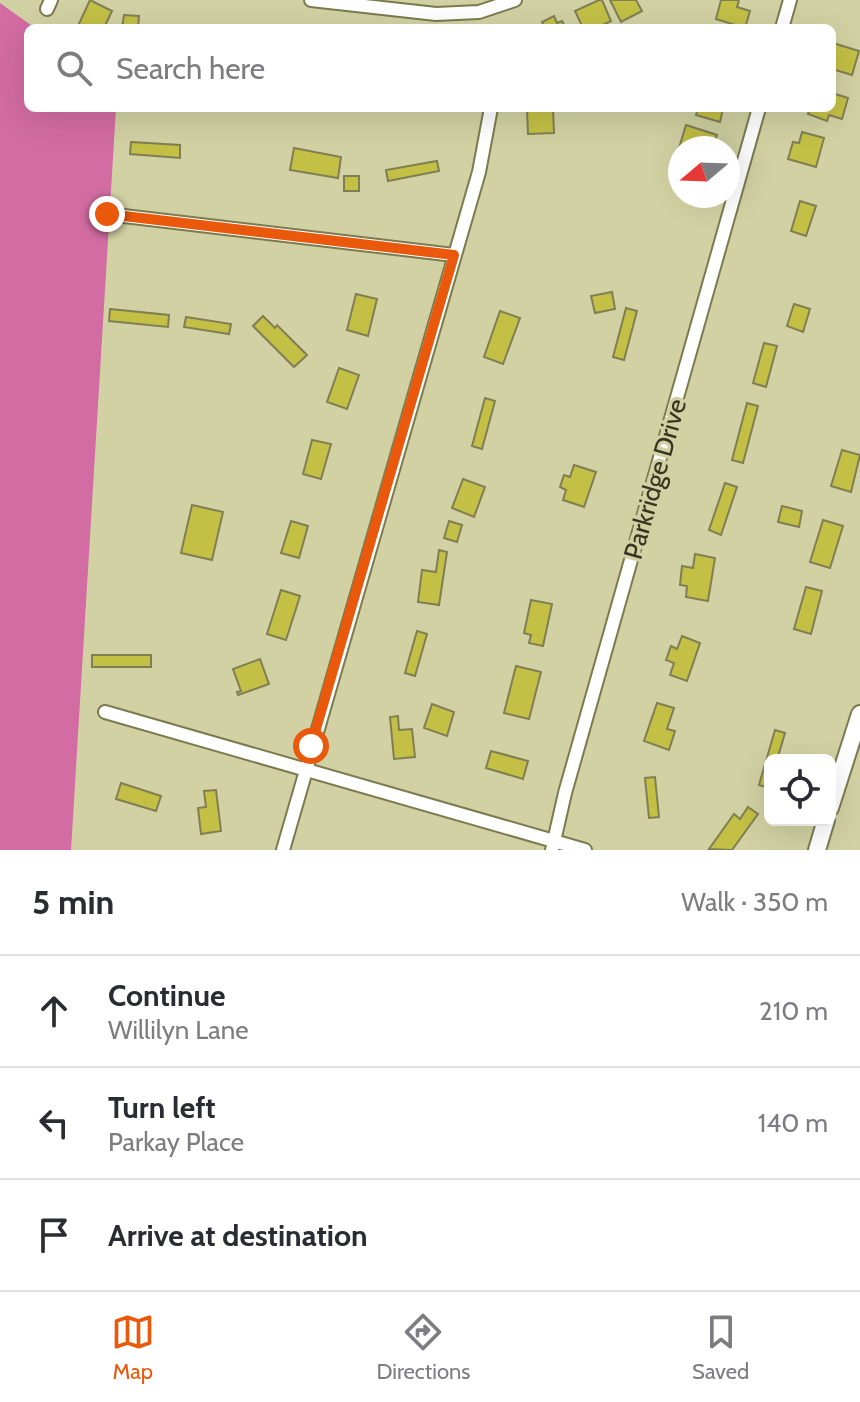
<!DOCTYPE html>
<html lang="en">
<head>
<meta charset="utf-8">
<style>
  body { margin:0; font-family:Cabin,sans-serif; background:#f7f7f7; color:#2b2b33 }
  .controls { position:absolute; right:24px; bottom:24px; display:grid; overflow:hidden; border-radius:12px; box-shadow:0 8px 32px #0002 }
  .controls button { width:72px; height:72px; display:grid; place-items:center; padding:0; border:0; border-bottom:2px solid #e1e1e2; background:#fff; color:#2b2b33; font:40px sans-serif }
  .compass { position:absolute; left:668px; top:136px; width:72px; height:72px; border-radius:50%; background:#fff; box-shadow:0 8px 32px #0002; rotate:251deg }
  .stop { position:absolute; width:24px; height:24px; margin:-18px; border:6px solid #ea580c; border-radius:50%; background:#fff }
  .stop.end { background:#ea580c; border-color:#fff; box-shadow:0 2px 8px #0008 }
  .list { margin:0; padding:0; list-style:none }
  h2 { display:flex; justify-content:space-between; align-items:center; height:104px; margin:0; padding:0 32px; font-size:34px }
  h2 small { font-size:26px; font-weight:400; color:#7c7c81 }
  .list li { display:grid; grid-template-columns:52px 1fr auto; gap:24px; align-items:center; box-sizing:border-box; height:112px; padding:0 32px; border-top:2px solid #e1e1e2 }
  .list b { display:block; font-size:30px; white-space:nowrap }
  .list p { margin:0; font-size:26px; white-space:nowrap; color:#7c7c81 }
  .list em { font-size:26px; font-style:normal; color:#7c7c81 }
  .icon { flex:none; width:44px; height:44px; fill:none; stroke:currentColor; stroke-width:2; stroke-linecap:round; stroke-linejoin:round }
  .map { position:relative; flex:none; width:860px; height:850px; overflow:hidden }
  .search { position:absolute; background:#fff; box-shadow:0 8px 32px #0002; left:24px; right:24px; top:24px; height:88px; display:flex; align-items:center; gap:20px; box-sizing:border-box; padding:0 28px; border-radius:12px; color:#7c7c81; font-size:30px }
  .sheet { height:440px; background:#fff }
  nav { display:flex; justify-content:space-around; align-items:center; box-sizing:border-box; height:112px; border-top:2px solid #e1e1e2; background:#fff; font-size:22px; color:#7c7c81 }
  nav a { display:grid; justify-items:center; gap:4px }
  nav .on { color:#ea580c }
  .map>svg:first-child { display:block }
</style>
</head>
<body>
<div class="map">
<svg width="860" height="850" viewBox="0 0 860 850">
  <rect width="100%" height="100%" fill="#d1d1a3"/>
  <path fill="#d26ca3" d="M0,3L35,28H28V108H116L71,850H0Z"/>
  <g fill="#c3c045" stroke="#807f54" stroke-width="2">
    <path d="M90,0L112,11L104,28H77Z"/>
    <path d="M599,0H602L611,21L597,28H583L575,11Z"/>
    <path d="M610,0H636L642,11L621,22Z"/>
    <path d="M721,0H739L737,7L750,11L745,28L716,19Z"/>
    <path d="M124,15L139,16L138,28H122Z"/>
    <path d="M554,16L557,23L562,21L566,28H545L542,22Z"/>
    <path d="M833,43L859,51L852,75L832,69Z"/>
    <path d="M832,93L848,98L842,119L829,115L827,121L808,114L810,108H832Z"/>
    <path d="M698,108H723L720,122L696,115Z"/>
    <path d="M553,109L554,133L528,134L527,110Z"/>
    <path d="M686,125L717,135L713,148H679Z"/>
    <path d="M802,132L824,138L816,167L788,159L793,142L799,143Z"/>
    <path d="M131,142L180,145V158L130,154Z"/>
    <path d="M294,148L341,157L338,178L290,170Z"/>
    <path d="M437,161L439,171L388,181L386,170Z"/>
    <rect x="344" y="176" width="15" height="15"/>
    <path d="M800,201L816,206L806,236L791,231Z"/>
    <path d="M612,292L615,309L595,313L591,296Z"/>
    <path d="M356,294L377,299L368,336L347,330Z"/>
    <path d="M794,304L810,309L803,332L787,326Z"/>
    <path d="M626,308L637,311L624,360L613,357Z"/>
    <path d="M110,309L169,315L168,327L109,321Z"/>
    <path d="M500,311L520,318L503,364L484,357Z"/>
    <path d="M263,316L275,328L277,325L307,355L294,367L253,326Z"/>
    <path d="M186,317L231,324L229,334L184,327Z"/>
    <path d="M764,343L777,346L766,387L753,383Z"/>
    <path d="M339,368L359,375L347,409L327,402Z"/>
    <path d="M485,398L495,401L482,449L472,446Z"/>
    <path d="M747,403L758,406L743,463L732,460Z"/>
    <path d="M312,440L331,444L321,479L303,474Z"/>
    <path d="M842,450L860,455L851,492L831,486Z"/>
    <path d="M574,465L596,472L584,507L563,500L566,490L560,487L564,475L570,477Z"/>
    <path d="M463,479L485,487L474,517L452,508Z"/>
    <path d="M725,483L737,487L721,535L709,530Z"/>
    <path d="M192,505L223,512L212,560L181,553Z"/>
    <path d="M782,506L802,511L799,527L778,522Z"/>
    <path d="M823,520L843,526L830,568L810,562Z"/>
    <path d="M291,521L308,526L299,558L281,553Z"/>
    <path d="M449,521L462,525L457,542L444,538Z"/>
    <path d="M439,550L447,552L439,605L418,602L422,570L436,572Z"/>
    <path d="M695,554L715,558L708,601L686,597L687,586L680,585L682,566L693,568Z"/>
    <path d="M806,587L822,591L811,634L794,629Z"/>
    <path d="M281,590L300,596L286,640L267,634Z"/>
    <path d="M531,600L552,604L543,646L529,643L531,635L524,633Z"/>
    <path d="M417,631L427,634L415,676L405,673Z"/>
    <path d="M682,636L700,643L687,681L670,675L674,663L666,660L671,646L677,649Z"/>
    <rect x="92" y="655" width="59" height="12"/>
    <path d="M260,659L269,684L238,695L237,692L241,691L233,669Z"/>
    <path d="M516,666L541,672L529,719L504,713Z"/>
    <path d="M657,703L674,708L667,729L675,731L669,750L644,741Z"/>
    <path d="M432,704L454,712L447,736L424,728Z"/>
    <path d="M398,716L399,730L412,729L415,757L394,759L390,717Z"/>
    <path d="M775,730L785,733L777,760H770L769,788L759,785Z"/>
    <path d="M491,751L528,761L523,779L486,768Z"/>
    <path d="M655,777L659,817L649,818L645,778Z"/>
    <path d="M121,783L161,796L156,811L116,799Z"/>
    <path d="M216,790L221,831L201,834L198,808L206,807L204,791Z"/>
    <path d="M748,807L758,814L732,850L709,849L734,814L740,819Z"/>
  </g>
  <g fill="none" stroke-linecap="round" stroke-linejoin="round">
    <g stroke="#7b7b4f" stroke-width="16">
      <g id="minor">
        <path d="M311,0L436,14L479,12L515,0"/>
        <path d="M47,9L51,0"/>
        <path d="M782,28L790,0"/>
        <path d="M107,214L454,255"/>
        <path d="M105,712L585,850"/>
        <path d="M283,850L479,172L491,108"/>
        <path d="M552,850L565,793L759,108"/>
      </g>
    </g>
    <g stroke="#7b7b4f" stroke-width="20">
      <g id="tertiary">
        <path d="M830,808L860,714"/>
        <path d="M817,850L826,820"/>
      </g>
    </g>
    <use href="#minor" stroke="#fff" stroke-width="12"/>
    <use href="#tertiary" stroke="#fff" stroke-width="16"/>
  </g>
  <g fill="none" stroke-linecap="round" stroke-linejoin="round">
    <path stroke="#ea580c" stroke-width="10" d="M107,214L454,255L311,746"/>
  </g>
  <g text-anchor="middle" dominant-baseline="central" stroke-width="7" stroke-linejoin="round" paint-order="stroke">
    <g font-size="26" fill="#353522" stroke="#d1d1a3">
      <text transform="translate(655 479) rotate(-74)">Parkridge Drive</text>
    </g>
  </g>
</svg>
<div class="controls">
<button><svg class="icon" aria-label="locate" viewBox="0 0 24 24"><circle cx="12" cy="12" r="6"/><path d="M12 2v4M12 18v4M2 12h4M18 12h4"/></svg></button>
</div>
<svg class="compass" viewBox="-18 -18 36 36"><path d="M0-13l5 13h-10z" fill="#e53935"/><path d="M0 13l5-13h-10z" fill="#7c7c81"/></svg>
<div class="stop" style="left:311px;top:746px"></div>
<div class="stop end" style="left:107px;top:214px"></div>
<div class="search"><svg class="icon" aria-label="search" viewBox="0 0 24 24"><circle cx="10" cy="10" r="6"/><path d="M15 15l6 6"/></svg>Search here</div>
</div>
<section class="sheet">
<h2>5 min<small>Walk · 350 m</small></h2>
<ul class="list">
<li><svg class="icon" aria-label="ahead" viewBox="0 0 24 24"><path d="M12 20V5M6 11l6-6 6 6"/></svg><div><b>Continue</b><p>Willilyn Lane</p></div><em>210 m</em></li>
<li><svg class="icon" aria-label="left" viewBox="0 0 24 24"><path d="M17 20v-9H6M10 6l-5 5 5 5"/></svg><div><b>Turn left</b><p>Parkay Place</p></div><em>140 m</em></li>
<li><svg class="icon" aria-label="arrive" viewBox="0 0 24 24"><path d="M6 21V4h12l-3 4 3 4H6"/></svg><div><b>Arrive at destination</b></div></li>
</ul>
</section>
<nav>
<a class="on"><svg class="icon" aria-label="map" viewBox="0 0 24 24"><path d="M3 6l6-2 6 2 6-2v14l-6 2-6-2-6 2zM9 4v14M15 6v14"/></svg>Map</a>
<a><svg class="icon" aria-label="directions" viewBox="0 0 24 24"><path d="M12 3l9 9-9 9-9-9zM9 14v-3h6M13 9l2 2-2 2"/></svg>Directions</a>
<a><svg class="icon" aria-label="saved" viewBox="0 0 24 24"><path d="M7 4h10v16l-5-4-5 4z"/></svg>Saved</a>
</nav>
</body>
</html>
